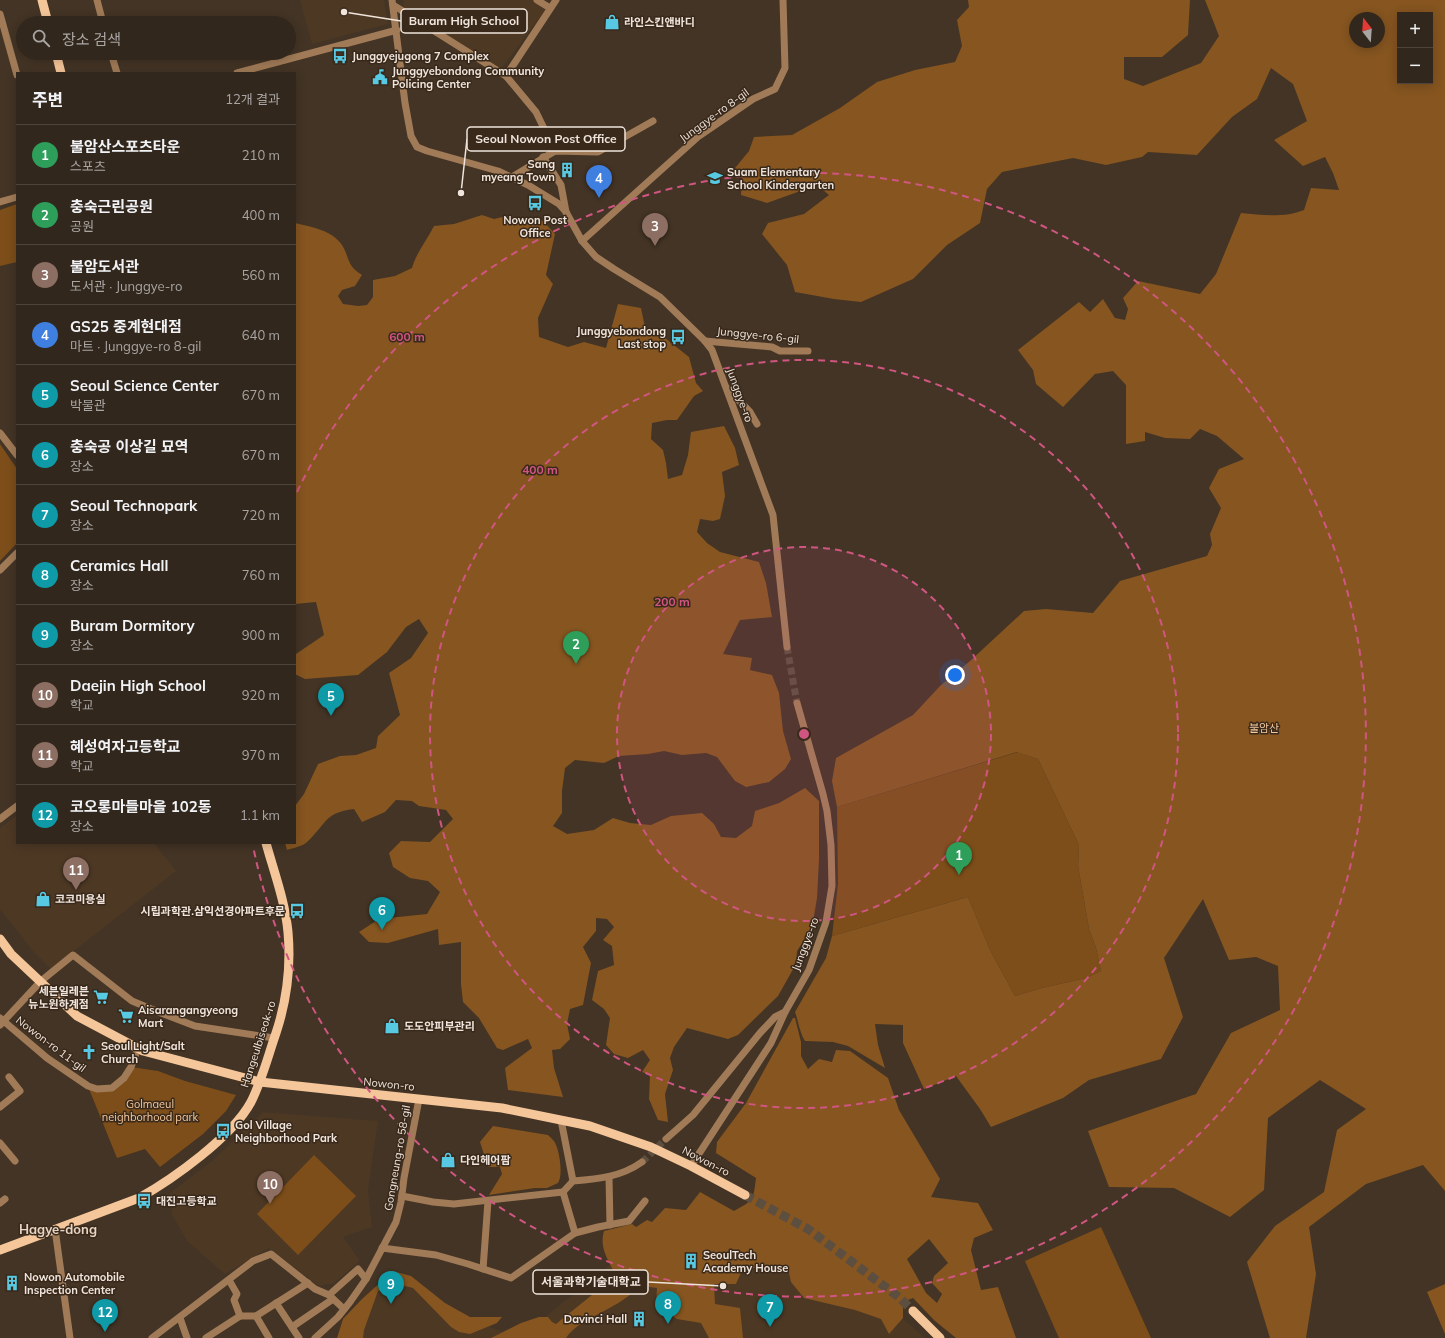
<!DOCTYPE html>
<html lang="ko">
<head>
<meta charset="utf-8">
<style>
  body { margin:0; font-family:Mulish,"Noto Sans KR",sans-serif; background:#3d3329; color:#f1f3f6 }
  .controls { position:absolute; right:12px; top:12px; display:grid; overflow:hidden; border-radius:0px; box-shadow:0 2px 10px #0003 }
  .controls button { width:36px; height:36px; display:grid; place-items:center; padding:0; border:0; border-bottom:1px solid #4d443b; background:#32271c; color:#f1f3f6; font:20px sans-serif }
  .compass { position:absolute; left:1349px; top:12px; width:36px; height:36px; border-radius:50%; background:#32271c; box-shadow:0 2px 10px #0003; rotate:343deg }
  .you { position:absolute; left:955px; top:675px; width:14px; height:14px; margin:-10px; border:3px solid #fff; border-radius:50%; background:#1a73e8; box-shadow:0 0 0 6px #1a73e833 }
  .badge { display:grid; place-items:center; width:26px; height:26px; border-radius:50%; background:#8bbbb9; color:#fff; font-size:13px; font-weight:700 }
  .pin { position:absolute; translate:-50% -33px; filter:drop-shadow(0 1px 2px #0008) }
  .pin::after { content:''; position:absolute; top:21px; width:14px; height:12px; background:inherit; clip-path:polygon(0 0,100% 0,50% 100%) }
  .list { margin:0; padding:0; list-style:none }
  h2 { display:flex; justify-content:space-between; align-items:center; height:52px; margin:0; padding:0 16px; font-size:17px }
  h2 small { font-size:13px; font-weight:400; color:#a8a5a3 }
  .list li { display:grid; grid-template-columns:26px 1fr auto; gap:12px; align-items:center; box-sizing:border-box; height:60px; padding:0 16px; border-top:1px solid #4d443b }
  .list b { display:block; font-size:15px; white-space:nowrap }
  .list p { margin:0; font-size:13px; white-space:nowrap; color:#a8a5a3 }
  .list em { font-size:13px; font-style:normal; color:#a8a5a3 }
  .icon { flex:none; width:22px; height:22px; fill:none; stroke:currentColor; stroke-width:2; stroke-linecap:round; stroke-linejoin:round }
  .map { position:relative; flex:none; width:1445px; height:1338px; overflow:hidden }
  .search { position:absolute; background:#32271c; box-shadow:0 2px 10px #0003; left:16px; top:16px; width:280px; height:44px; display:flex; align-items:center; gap:10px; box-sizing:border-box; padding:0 14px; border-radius:22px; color:#a8a5a3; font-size:15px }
  .panel { position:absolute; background:#32271c; box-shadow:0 2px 10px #0003; left:16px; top:72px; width:280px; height:772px; border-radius:0px }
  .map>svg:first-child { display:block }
</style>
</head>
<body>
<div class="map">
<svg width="1445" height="1338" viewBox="0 0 1445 1338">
  <rect width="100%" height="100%" fill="#433425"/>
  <g fill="#4d3824">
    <path d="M300,0H384L388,24L312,44Z"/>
    <path d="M403,0H533L546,9L501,69L469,51L404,8Z"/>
    <path d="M17,815V843H154L176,871L51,969L34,952L0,909V828Z"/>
    <path d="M263,1112L378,1121L368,1190L372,1227L343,1237L360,1261L334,1283L319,1286L269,1248L225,1274L187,1241L172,1215L170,1193L212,1161Z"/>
    <path d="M684,1228L877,1296L925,1338H351L373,1291L391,1279L411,1280L464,1318L509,1334L540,1321L643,1238Z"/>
  </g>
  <g fill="#7d4e19">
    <path d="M17,204V262L0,266V210Z"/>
    <path d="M0,444L17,469V543L0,561Z"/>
    <path d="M1018,752L1038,759L1079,845L1078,866L1089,929L1096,948L1101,971L1086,978L1042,988L1015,996L990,950L968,897L832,936L838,884L837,807Z"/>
    <path d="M131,1067L158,1071L185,1081L236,1095L226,1111L203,1134L160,1167L145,1149L117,1158L89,1089L112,1088Z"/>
    <path d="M314,1155L356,1196L298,1255L257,1214Z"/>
    <path d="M1101,1227L1151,1338H1059L1025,1261Z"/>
  </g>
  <g fill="#865520" fill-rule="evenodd">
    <path d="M968,0H1190L1188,35L1162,57H1124V79L1143,86L1201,63L1219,36L1205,0H1445V1191L1423,1165L1366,1184L1309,1227L1316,1274L1306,1338H1270L1247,1262L1275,1226L1324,1192L1337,1130L1366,1109L1320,1080L1268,1118L1264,1190L1230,1217L1174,1188L1109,1187L1088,1131L1196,1094L1231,1033L1280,1010L1278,966L1256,957L1229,960L1203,899L1164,958L1183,1017L1161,1059L1089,1080L1063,1098L991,1127L980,1109L956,1076L924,1089L903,1043V1025L875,1024L878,1045L885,1068L848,1046L833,1042L805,1041C800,1034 798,1020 795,1012L826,958L832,936L968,897L990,950L1015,996L1042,988L1086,978L1101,971L1096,948L1089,929L1078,866L1079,845L1038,759L1017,752L837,807L832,781L836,758L913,715L940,686L970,661L1024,611L1046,609L1093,613L1120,581L1207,556L1212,545L1210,534L1221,508L1209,488L1219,469L1244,459L1217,436L1200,429L1190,439L1165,438L1145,432V441L1126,444V385L1113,371L1095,374L1063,407L1036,384L1033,370L1018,350L1079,302L1090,312L1103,299L1115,318L1125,320L1128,309L1123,298L1138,281L1200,294L1216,274L1241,213C1262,215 1284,218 1304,210L1311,188L1339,190L1333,173L1325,157L1303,166L1274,140L1307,121L1293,84L1271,68L1257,99L1232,117L1197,155L1148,152L1142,157L1106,165L1073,158L1002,172L987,189L980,223L947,245L913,279L861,302L834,299L795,292L787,265L762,234L768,223L804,214L829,195L817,185L767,203L741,195L742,176L731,173L749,151L754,137L792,135L840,108L877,82L915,70L955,62L962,46L957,20L969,7ZM1400,15H1430V81H1400ZM1355,18H1379V42H1355Z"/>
    <path d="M482,215L494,219L507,216L543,221L555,234L546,275L553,284L538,318L539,337L568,347L584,342L606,348L618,304L641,308L645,327L665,338L689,357L696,383L703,391L694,396L677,420H667L652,423L651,439L663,450L666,463L668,479L682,475L688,455L691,432L724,426L735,448L739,465L722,472L725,496L720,519L713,521L700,519L697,532L707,543L720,552L759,562L766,583L772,617L740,620L723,654L752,658L750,670L772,675L779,693L783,731L791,759L785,769L769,782L746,787L735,781L717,757L706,753L682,755L664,751L648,754L619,756L604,763L575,760L565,768L562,791V813L553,826L567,834L594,830L613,818L630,823L651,825L671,816L702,813L714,824L721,837L736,838L752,826L755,811L779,803L805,788L819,801V860L817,898L812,928L797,951L796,964L778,996L738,1035L728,1039L687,1028L674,1047L670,1058L673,1070L665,1094L668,1122L658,1120L649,1099L650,1075L642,1072L650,1060L643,1050L628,1058L614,1054L606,1045L610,1018L604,1009L592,1000L598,971L614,965L612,946L603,940L614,927L607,919L596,918V931L583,947L591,963L583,1005L570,1009L567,1024L570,1039L560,1049L552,1050L554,1068L563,1097L508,1090L505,1068L532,1048L528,1039L503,1050L497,1048L479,1018L463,1002L461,984V942L439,945L438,929L388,943L369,942L359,932L379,919L427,914L440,892L428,881L410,878L393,867L389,853L401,841L430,842L453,819L446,810L419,806L412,801L396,800L385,812L362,822L354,809C323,813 327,824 307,842C303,846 293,848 287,850L285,843H295V806L304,794L318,764L340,756L356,755L376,748L378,736L400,715L389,673L411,658L428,633L419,619L406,627L387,652L358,675L305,679L295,674L296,654L324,635L316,602L295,604V223C311,227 332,230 342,245C350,258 346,265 362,275L355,286L342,290L338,296L343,304L358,306L367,305L373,297V280L395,276L412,268C416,253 427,240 434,226L454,224Z"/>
    <path d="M793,1018H795L801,1042V1056L808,1069L819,1059L832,1062L836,1050L850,1051L888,1078L899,1110L940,1179L931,1197L978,1203L993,1230L974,1238L971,1250L981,1290L998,1287L1016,1338H956L935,1321L913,1298L903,1302V1318L889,1334L881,1319L855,1310L804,1298L791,1282L788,1268H743L736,1284H714L715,1304L740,1308L743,1338H709L701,1323L677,1319L656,1306L657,1288L642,1286C632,1293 623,1301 613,1306C597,1316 577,1322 566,1338H491L521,1323L539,1317H548L552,1322L556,1324L598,1290L615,1274C608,1259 599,1248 604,1231L632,1224L636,1227L647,1220L652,1222L665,1208L686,1210L700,1192L734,1211C754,1200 753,1201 756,1178L716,1153L717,1142L746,1103ZM929,1239L948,1263L934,1276L932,1283L942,1294L937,1303L926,1293L907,1259Z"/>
    <path d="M493,1126L548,1135C551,1138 555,1141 556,1145C560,1154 563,1176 558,1183L547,1188H535L489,1195L502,1174L500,1167H488L480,1142Z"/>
    <path d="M393,1271L411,1276L445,1303L470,1317H502L497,1323L470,1334L459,1332L451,1327L413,1288L397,1284L378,1291L364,1330L363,1338H337L343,1319L362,1299Z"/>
    <path d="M1445,1284V1334L1427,1292Z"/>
  </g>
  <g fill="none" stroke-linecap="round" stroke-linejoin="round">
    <g stroke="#5d4f40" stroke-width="7" stroke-dasharray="7 3.5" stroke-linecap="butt">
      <path d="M787,647L797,703"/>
      <path d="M642,1162L666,1139"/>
    </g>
    <path stroke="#5d4f40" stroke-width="9" stroke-dasharray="9 4.5" stroke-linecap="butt" d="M745,1195L808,1229L900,1298L913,1311"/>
    <g stroke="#a17b57" stroke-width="7">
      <path d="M97,0L103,23"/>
      <path d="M392,0L405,103L411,136L417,147L427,151L498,171L528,185L559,204L566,212L582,241L596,257L614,269L660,297L705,341L712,350L773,515L787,647"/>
      <path d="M537,0L550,8"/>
      <path d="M393,5L506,76L536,112L555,151"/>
      <path d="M0,14L17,75"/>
      <path d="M111,53L117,73"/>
      <path d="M237,73L397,30"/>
      <path d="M506,76L556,0"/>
      <path d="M543,157L561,185L566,212"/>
      <path d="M512,177L555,151L598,152L653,121"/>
      <path d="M0,202L17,197"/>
      <path d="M582,241L699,136L753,99L775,89L785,68L783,0"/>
      <path d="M705,341L772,347L780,351H808"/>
      <path d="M728,389L750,412L757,424"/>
      <path d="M0,433L17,455"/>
      <path d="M0,570L17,553"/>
      <path d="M0,819L17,806"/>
      <path d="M0,1018L47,1058L88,1086L97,1089L112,1088L124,1078L131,1067L138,1048"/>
      <path d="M0,1025L41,981L73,955L132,1001L161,1013L195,1026L274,1038"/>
      <path d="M0,1107L20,1091L9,1077"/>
      <path d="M561,1120L573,1181"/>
      <path d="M666,1139L693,1115L760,1033L775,1017L785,1012"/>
      <path d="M0,1143L15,1161"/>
      <path d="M691,1166L771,1043L785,1012L809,970L826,922L832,886L831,845L827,811L823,794L797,703"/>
      <path d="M609,1177L610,1225"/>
      <path d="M563,1192L573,1181C598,1179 621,1177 642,1162"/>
      <path d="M563,1192L575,1233"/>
      <path d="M402,1196L433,1202L454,1204L563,1192"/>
      <path d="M0,1203L5,1199"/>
      <path d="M55,1229L70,1338"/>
      <path d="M382,1248L436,1255L468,1264L511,1278L575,1233L598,1227L629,1221L645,1201"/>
      <path d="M483,1269L488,1201"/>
      <path d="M229,1280L237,1294L234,1300L240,1316"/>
      <path d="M330,1296L344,1309"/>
      <path d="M276,1303L299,1338"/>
      <path d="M240,1316H256L308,1283"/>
      <path d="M256,1316L269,1338"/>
      <path d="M180,1318L187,1338"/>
      <path d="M292,1327L333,1299"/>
      <path d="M152,1338L253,1261L271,1254L315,1289L329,1295L358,1269L366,1279"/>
      <path d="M206,1338L240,1316"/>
      <path d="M315,1338L338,1317L350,1302L366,1279L396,1222L401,1202L404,1178L419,1099"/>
    </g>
    <g stroke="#f5c69a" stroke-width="9">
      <path d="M42,0L48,23"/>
      <path d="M56,53L61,73"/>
      <path d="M0,939L11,954L77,1016L143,1051L260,1082L502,1108L590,1126L651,1147L691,1166L745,1195"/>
      <path d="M0,1250L139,1198C173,1179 232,1137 251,1102C262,1080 268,1056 276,1033C287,1000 291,966 288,932C285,901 274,872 266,843"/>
      <path d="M913,1311L940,1338"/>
    </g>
  </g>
  <circle cx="804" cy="734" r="187" fill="#d05682" fill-opacity=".12"/>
  <g fill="none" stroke="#d05682" stroke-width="2" stroke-dasharray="7 5">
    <circle cx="804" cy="734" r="187"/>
    <circle cx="804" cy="734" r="374"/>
    <path d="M297 492A562 562 0 1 1 253 846"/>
  </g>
  <defs>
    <g id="shop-bare" transform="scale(1.2)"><path d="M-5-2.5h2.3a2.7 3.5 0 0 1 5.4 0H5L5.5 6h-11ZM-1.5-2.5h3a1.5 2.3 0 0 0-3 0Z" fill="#57c9e2" stroke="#39291b" stroke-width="2.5" paint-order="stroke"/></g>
    <g id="bus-bare" transform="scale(1.2)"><path d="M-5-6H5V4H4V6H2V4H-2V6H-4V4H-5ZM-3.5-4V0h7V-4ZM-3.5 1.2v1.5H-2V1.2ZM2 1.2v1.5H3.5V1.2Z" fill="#57c9e2" stroke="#39291b" stroke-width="2.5" paint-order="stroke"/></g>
    <g id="civic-bare" transform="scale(1.2)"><path d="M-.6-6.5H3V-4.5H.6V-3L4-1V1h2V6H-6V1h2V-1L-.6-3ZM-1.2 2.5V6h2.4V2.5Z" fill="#57c9e2" stroke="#39291b" stroke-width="2.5" paint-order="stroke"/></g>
    <g id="building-bare" transform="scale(1.2)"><path d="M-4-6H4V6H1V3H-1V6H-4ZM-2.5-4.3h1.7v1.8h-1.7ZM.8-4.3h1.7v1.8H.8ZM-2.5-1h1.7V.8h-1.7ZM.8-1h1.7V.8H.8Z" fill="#57c9e2" stroke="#39291b" stroke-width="2.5" paint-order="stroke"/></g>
    <g id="school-bare" transform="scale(1.2)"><path d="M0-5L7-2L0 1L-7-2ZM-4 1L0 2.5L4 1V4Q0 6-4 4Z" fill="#57c9e2" stroke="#39291b" stroke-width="2.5" paint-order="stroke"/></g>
    <g id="supermarket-bare" transform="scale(1.2)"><path d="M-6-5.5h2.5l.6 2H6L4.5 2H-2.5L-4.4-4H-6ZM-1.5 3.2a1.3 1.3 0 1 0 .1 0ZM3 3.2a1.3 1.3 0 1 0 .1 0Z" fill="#57c9e2" stroke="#39291b" stroke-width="2.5" paint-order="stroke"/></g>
    <g id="church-bare" transform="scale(1.2)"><path d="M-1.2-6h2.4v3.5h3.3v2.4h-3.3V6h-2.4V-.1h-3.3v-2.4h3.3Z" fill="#57c9e2" stroke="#39291b" stroke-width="2.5" paint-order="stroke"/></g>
  </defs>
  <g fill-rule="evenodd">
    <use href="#shop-bare" x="612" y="22"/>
    <use href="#bus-bare" x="340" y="56"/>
    <use href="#civic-bare" x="380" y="77"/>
    <use href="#building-bare" x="567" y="170"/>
    <use href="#school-bare" x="715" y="178"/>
    <use href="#bus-bare" x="535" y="203"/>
    <use href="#bus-bare" x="678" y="337"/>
    <use href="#shop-bare" x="43" y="899"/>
    <use href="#bus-bare" x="297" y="911"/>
    <use href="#supermarket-bare" x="101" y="997"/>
    <use href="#supermarket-bare" x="126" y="1016"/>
    <use href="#shop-bare" x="392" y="1026"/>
    <use href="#church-bare" x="89" y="1052"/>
    <use href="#bus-bare" x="223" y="1131"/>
    <use href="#shop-bare" x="448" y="1160"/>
    <use href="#bus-bare" x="144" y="1201"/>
    <use href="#building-bare" x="691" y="1261"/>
    <use href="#building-bare" x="12" y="1283"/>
    <use href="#building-bare" x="639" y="1319"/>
  </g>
  <g text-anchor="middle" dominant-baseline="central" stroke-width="3" stroke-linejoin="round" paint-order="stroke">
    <g font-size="11" font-weight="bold" fill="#f0e5dc" stroke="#39291b" text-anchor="start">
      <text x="624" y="22">라인스킨앤바디</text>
      <text x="352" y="56">Junggyejugong 7 Complex</text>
      <text x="392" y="71">Junggyebondong Community<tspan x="392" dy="13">Policing Center</tspan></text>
      <text x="555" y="164" text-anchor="end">Sang<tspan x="555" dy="13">myeang Town</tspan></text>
      <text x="727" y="172">Suam Elementary<tspan x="727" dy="13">School Kindergarten</tspan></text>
      <text x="535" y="220" text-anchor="middle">Nowon Post<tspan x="535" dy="13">Office</tspan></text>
      <text x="666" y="331" text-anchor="end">Junggyebondong<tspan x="666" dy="13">Last stop</tspan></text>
      <text x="55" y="899">코코미용실</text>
      <text x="285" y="911" text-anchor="end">시립과학관.삼익선경아파트후문</text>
      <text x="89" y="991" text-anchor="end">세븐일레븐<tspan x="89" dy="13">뉴노원하계점</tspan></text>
      <text x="138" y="1010">Aisarangangyeong<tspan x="138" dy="13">Mart</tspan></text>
      <text x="404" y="1026">도도안피부관리</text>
      <text x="101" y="1046">Seoul Light/Salt<tspan x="101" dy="13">Church</tspan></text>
      <text x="235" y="1125">Gol Village<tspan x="235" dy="13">Neighborhood Park</tspan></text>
      <text x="460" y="1160">다인헤어팜</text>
      <text x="156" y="1201">대진고등학교</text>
      <text x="703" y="1255">SeoulTech<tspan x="703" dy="13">Academy House</tspan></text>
      <text x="24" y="1277">Nowon Automobile<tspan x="24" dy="13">Inspection Center</tspan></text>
      <text x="627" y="1319" text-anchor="end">Davinci Hall</text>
    </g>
    <g font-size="11" fill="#f0e5dc" stroke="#39291b">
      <text transform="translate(714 115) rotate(-36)">Junggye-ro 8-gil</text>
      <text transform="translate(758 335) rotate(6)">Junggye-ro 6-gil</text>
      <text transform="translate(740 395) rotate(70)">Junggye-ro</text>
      <text transform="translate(805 944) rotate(-69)">Junggye-ro</text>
      <text transform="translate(51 1044) rotate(37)">Nowon-ro 11-gil</text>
      <text transform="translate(258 1044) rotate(-72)">Hangeulbiseok-ro</text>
      <text transform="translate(389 1084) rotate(6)">Nowon-ro</text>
      <text transform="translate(397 1158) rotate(-80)">Gongneung-ro 58-gil</text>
      <text transform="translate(706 1161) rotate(27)">Nowon-ro</text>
    </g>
    <g font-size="11" fill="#f5c99f" stroke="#39291b">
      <text x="1264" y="728">불암산</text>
      <text x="150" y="1104">Golmaeul<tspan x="150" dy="13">neighborhood park</tspan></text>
    </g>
    <g font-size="13" font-weight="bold" fill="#e9d5c3" stroke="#39291b">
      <text x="58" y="1229">Hagye-dong</text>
    </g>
  </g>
  <circle cx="804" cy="734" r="6" fill="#d05682" stroke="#39291b" stroke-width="2"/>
  <g font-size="12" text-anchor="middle" font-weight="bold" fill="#d05682" stroke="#39291b" stroke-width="3" stroke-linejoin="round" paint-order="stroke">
    <text x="407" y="341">600 m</text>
    <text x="540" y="474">400 m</text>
    <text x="672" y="606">200 m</text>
  </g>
  <path fill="none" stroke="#f0e5dc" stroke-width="1.5" d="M344 12L401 21M461 193L467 139M723 1286L648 1282"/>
  <g fill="#f0e5dc" stroke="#39291b" stroke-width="1.5">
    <circle cx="344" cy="12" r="4"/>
    <circle cx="461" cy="193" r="4"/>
    <circle cx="723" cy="1286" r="4"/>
  </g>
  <g fill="#39291b" stroke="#f0e5dc" stroke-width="1.5">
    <rect x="401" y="9" width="126" height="24" rx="4"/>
    <rect x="467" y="127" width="158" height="24" rx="4"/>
    <rect x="533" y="1270" width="115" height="24" rx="4"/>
  </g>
  <g font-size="12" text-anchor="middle" font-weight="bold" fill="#f0e5dc">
    <text x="464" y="25">Buram High School</text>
    <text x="546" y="143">Seoul Nowon Post Office</text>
    <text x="591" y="1286">서울과학기술대학교</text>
  </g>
</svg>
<div class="controls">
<button>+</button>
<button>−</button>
</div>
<svg class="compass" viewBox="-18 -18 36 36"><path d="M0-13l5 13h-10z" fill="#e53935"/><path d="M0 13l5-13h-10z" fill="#a8a5a3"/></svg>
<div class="you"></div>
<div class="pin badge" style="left:959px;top:875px;background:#2e9e5b">1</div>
<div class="pin badge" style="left:576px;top:664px;background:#2e9e5b">2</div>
<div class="pin badge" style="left:655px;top:246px;background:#8d6e63">3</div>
<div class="pin badge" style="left:599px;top:198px;background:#3f7fe0">4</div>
<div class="pin badge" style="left:331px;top:716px;background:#0f9aa8">5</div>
<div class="pin badge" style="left:382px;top:930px;background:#0f9aa8">6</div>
<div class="pin badge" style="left:770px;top:1327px;background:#0f9aa8">7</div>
<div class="pin badge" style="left:668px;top:1324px;background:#0f9aa8">8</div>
<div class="pin badge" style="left:391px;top:1304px;background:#0f9aa8">9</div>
<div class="pin badge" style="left:270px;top:1204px;background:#8d6e63">10</div>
<div class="pin badge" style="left:76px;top:890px;background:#8d6e63">11</div>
<div class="pin badge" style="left:105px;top:1332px;background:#0f9aa8">12</div>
<div class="search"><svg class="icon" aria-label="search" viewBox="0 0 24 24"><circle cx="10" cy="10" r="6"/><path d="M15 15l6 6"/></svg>장소 검색</div>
<section class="panel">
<h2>주변<small>12개 결과</small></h2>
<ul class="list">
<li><span class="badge" style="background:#2e9e5b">1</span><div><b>불암산스포츠타운</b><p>스포츠</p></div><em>210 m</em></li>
<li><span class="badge" style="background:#2e9e5b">2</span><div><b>충숙근린공원</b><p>공원</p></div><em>400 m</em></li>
<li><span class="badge" style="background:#8d6e63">3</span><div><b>불암도서관</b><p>도서관 · Junggye-ro</p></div><em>560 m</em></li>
<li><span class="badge" style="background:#3f7fe0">4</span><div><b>GS25 중계현대점</b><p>마트 · Junggye-ro 8-gil</p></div><em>640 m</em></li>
<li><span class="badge" style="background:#0f9aa8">5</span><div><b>Seoul Science Center</b><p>박물관</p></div><em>670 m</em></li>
<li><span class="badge" style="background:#0f9aa8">6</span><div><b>충숙공 이상길 묘역</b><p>장소</p></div><em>670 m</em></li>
<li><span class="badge" style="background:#0f9aa8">7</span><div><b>Seoul Technopark</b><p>장소</p></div><em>720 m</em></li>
<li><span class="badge" style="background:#0f9aa8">8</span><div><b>Ceramics Hall</b><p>장소</p></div><em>760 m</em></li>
<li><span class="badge" style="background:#0f9aa8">9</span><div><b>Buram Dormitory</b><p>장소</p></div><em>900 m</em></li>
<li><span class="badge" style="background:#8d6e63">10</span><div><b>Daejin High School</b><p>학교</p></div><em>920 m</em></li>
<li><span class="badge" style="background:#8d6e63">11</span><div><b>혜성여자고등학교</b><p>학교</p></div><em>970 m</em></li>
<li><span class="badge" style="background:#0f9aa8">12</span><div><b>코오롱마들마을 102동</b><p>장소</p></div><em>1.1 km</em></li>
</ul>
</section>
</div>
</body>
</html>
